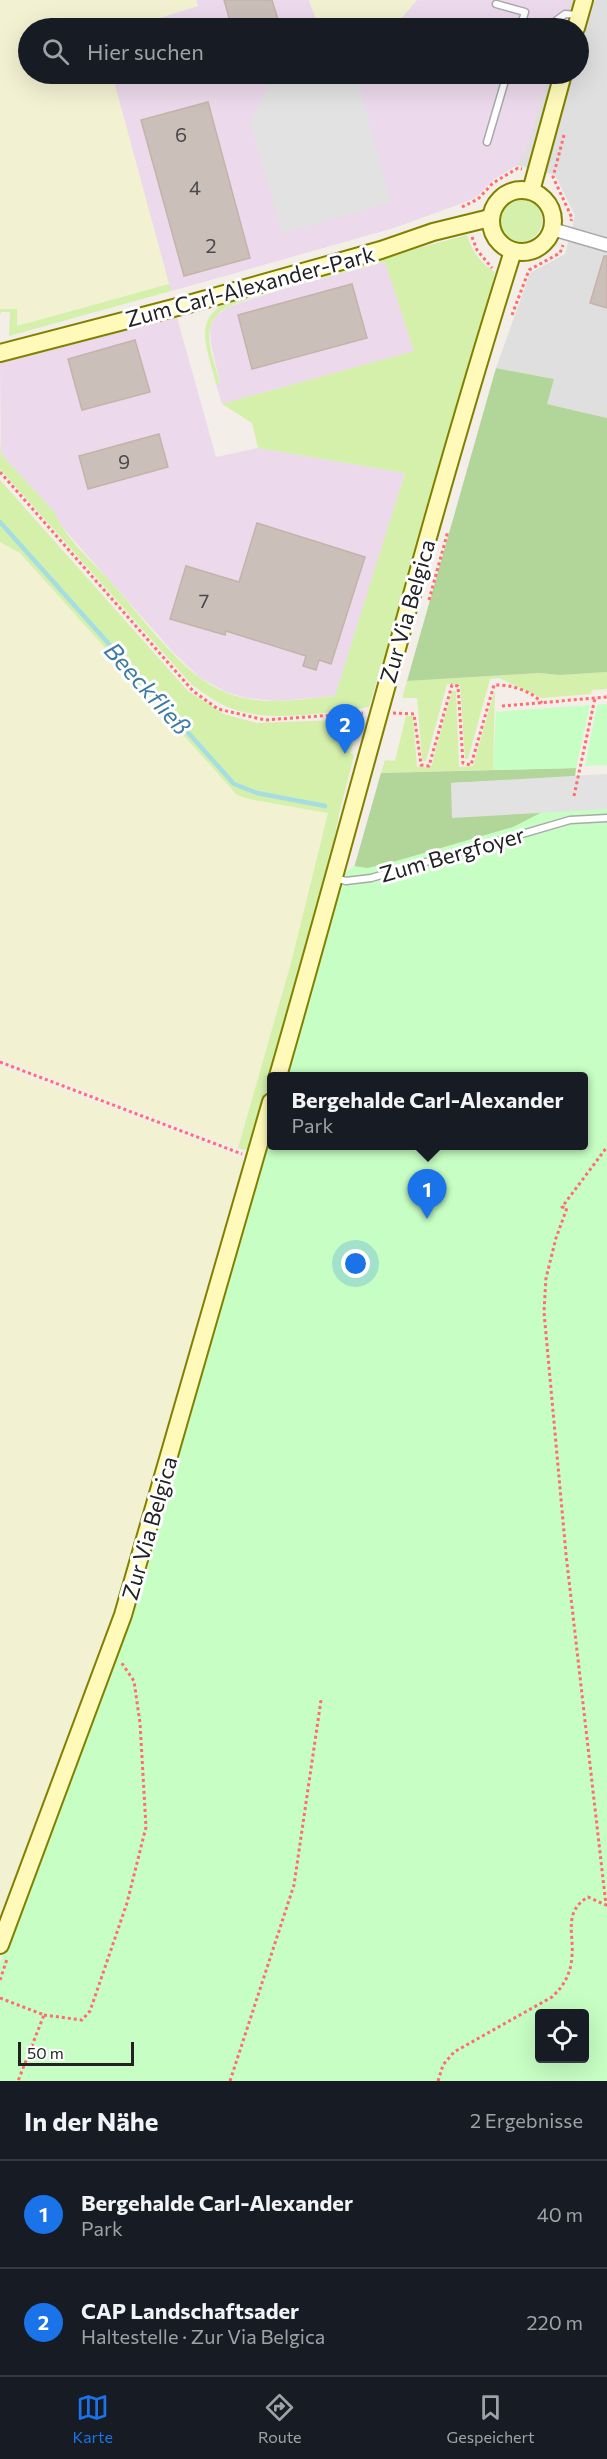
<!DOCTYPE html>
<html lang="de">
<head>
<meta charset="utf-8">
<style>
  body { margin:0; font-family:Commissioner,sans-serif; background:#20242c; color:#f1f3f6 }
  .controls { position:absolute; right:18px; bottom:18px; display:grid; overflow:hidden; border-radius:6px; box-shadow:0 6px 24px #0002 }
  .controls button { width:54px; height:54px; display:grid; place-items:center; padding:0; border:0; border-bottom:2px solid #363941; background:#171b24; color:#f1f3f6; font:30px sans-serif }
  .scale { position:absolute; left:18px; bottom:15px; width:116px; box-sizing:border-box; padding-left:6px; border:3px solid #222; border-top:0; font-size:16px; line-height:21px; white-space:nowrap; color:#222; -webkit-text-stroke:4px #fff; paint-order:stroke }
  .you { position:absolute; left:356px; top:1264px; width:21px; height:21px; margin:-15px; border:4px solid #fff; border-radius:50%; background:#1a73e8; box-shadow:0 0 0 9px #1a73e833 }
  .badge { display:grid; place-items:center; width:39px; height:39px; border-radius:50%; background:#1a73e8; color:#fff; font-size:20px; font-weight:700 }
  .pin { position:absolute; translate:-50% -50px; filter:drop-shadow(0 2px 3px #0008) }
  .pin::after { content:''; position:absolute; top:32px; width:21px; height:18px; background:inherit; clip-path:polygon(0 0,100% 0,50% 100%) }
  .popup { position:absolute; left:267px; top:1072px; width:321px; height:78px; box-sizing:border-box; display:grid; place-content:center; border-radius:6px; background:#171b24; filter:drop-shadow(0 2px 4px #0005); font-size:20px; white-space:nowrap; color:#9ea1a6 }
  .popup b { font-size:22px; color:#f1f3f6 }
  .popup::after { content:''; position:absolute; left:50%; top:100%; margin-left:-12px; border:12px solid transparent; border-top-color:#171b24 }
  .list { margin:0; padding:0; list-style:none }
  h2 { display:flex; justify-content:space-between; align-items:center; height:78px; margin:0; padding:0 24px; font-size:26px }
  h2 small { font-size:20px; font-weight:400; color:#9ea1a6 }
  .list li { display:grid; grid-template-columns:39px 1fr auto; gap:18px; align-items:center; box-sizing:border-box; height:108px; padding:0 24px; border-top:2px solid #363941 }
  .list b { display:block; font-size:22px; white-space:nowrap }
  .list p { margin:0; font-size:20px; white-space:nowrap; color:#9ea1a6 }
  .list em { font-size:20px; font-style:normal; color:#9ea1a6 }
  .icon { flex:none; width:33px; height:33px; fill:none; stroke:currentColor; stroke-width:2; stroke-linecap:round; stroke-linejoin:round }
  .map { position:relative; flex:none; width:607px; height:2081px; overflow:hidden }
  .search { position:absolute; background:#171b24; box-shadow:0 6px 24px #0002; left:18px; right:18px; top:18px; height:66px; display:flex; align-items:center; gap:15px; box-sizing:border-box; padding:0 21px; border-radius:33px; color:#9ea1a6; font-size:22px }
  .sheet { height:294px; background:#171b24 }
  nav { display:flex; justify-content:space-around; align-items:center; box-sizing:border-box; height:84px; border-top:2px solid #363941; background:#171b24; font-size:16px; color:#9ea1a6 }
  nav a { display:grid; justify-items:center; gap:3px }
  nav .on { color:#1a73e8 }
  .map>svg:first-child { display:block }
</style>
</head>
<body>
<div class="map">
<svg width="607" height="2081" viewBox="0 0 607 2081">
  <rect width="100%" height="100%" fill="#f3eee8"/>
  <path fill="#e0dfdf" d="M417,0H607V418L546,404L554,379L496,368L530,273L565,254L575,216L555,175L517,165L494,179L475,198L460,204L393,228L171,291L112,74H578V28H393Z"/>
  <g fill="#ecd9eb">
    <path d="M196,0H309L319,28H126L198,6Z"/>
    <path d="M417,0H562L570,2L562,28H393Z"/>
    <path d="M112,74H549L527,148L517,165L494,179L475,198L393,228L171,291Z"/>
    <path d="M385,262L415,351L222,404L216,384L220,383L211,344L210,326L216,316L228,307L286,288Z"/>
    <path d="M176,314L216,457L258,448L405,473L336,696L277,701L246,698L226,692L199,677L172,651L71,537L58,522L55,513L1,454L0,361Z"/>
  </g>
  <g fill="#f2f1d2">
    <path d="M0,0H196L198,6L126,28H28V74H112L169,284L16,326L17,309H0Z"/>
    <path d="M309,0H417L393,28H319Z"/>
    <path d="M0,542L20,553L229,786L288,806L328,812L291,963L238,1148L0,1058Z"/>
    <path d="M0,1067L230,1153L246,1161L119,1604L0,1919Z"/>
  </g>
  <g fill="#d5f0ab">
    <circle cx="520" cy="220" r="22"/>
    <path d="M467,235C472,251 480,263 495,272L480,338L406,601L381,666L369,707C328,712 279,722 239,711C221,706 206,695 191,684L0,469V436L1,454L55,513C65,538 91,560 109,580C136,610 168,654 199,677C207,683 218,689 227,693C261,707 300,699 335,696L405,473L258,448L252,423L222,404L414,351L385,262C337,275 276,287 230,306C223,309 213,317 211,325C205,341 216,367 220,383L216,384C206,343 189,315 240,296Z"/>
    <path d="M169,284L171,291L9,336L10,312H1L0,315V309H17V326Z"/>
    <path d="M0,480L188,691L224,714L257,723L361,719L350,753L354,755L339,814L327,877L251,1148L244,1150L238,1148L291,963L328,813L249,799L237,795L20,553L0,542Z"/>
    <path d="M607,672V689L592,690L591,694L542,698L499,678L490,679L468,759H465L460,684H447L426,761H422L417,698H402L407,681L539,673L560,675Z"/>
    <path d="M495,689L493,770L381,773L385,760L395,761L406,716H413L417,767H431L452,691H456L459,767L473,766Z"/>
  </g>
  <g fill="#b2d599">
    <path d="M496,368L554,379L547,404L607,418V672L560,675L539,673L407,681Z"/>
    <path d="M576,768L575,777L451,783L567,812L352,875L381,773Z"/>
  </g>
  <g fill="#c6fec3" fill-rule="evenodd">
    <path d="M607,704V765L585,766L597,705Z"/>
    <path d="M590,705L576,768L493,770L496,712Z"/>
    <path d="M552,807L607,808V2081H0V1962L148,1565L271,1133V1146H583V1076H287L345,873L354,866L367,868L386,864L513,827ZM540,2014H584V2058H540Z"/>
  </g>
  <g fill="#e2e2e2">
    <path d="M265,74H356L391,203L282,233L250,122L267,90Z"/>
    <path d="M607,774V809L452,818L451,783Z"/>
  </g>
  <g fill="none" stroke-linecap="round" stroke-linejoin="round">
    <path stroke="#a5dde3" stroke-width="4.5" d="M0,522L234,784L257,793L325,806"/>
  </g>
  <g fill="#cbbfba" stroke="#c6b2a9" stroke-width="1.5">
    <path d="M224,0H272L280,26L272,28H232Z"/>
    <path d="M208,102L250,258L184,276L141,120Z"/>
    <path d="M604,256H607V308L590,303Z"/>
    <path d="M352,284L367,338L252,369L238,315Z"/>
    <path d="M135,340L150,392L82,410L68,359Z"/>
    <path d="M159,434L168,467L88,489L79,456Z"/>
    <path d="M257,523L365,557L331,664L319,660L316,670L303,666L306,656L226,631L225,635L170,619L186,566L239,582Z"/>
  </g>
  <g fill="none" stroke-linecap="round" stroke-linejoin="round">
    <g stroke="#a9a9a9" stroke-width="9">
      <g id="lane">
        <path d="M496,4L525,12L520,28"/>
        <path d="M546,28L565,14L577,15"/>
        <path d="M487,142L507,74"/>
        <path d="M335,878L346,881L371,878L570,820L607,818"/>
      </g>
    </g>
    <g stroke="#a9a9a9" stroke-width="15">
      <path id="street" d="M552,229L607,245"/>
    </g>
    <g stroke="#828000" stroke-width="20">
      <g id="secondary">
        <path d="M576,28L584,0"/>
        <circle cx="522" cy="221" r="31"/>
        <path d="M531,191L563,74"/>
        <path d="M0,353L185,305L381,250L433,232L490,218"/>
        <path d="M278,1076C357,802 427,524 513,251"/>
        <path d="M0,1945L123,1615L271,1102"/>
      </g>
    </g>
    <g stroke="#ff6d6f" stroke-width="3" stroke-dasharray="3 3" stroke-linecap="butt">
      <path d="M578,65L585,40"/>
      <path d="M564,135L553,177L572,218L571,221"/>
      <path d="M462,207L478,199L493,183L518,168L522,169"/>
      <path d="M472,237L477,250L492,268"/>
      <path d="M512,315L529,270L560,253L563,245"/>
      <path d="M0,472L193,691L218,709L265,720L363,713"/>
      <path d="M429,600L448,531"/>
      <path d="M502,706L607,697"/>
      <path d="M393,713L414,714L421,765L429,766L452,685L458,686L463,763L471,765L494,685C510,684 532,691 542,703"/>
      <path d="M574,796L595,698"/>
      <path d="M0,1062L242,1154"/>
      <path d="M0,1980L7,1959"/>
      <path d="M0,1998L44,2015L18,2081"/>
      <path d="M44,2015L82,2020L90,2011L127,1903L146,1827L140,1723L134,1681L121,1662"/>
      <path d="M230,2081L294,1885L321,1700"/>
      <path d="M438,2081L443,2065L454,2052L552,1997C564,1986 571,1973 572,1956C574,1933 563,1912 588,1897L606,1905L566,1554L544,1312L546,1278L556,1238L567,1208L562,1207L607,1147"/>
    </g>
    <use href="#lane" stroke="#fff" stroke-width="6"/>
    <use href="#street" stroke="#fff" stroke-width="12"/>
    <use href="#secondary" stroke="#fffaba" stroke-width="16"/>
  </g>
  <g text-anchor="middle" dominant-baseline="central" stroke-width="6" stroke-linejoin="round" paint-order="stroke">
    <g font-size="20" fill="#4c4948">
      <text x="181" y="134">6</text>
      <text x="195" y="187">4</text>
      <text x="211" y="245">2</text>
      <text x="124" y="461">9</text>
      <text x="204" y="600">7</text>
    </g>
    <g font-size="22" fill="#222" stroke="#fff">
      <text transform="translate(250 286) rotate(-15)">Zum Carl-Alexander-Park</text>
      <text transform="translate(407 611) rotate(-74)">Zur Via Belgica</text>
      <text transform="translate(452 854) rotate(-16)">Zum Bergfoyer</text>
      <text transform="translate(149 1528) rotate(-74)">Zur Via Belgica</text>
    </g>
    <g font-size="24" font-style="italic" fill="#3c7ba2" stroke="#fff">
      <text transform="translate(148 688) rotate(48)">Beeckfließ</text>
    </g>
  </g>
</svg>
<div class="controls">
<button><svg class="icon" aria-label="locate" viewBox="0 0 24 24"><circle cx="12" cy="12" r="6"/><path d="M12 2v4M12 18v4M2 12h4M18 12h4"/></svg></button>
</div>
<div class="scale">50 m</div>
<div class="you"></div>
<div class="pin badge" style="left:427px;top:1219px">1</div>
<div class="popup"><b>Bergehalde Carl-Alexander</b>Park</div>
<div class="pin badge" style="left:345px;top:754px">2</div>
<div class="search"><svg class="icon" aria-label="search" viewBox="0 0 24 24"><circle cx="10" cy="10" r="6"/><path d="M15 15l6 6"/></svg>Hier suchen</div>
</div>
<section class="sheet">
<h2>In der Nähe<small>2 Ergebnisse</small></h2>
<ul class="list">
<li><span class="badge">1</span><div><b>Bergehalde Carl-Alexander</b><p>Park</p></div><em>40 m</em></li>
<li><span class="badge">2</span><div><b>CAP Landschaftsader</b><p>Haltestelle · Zur Via Belgica</p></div><em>220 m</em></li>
</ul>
</section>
<nav>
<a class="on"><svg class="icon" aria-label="map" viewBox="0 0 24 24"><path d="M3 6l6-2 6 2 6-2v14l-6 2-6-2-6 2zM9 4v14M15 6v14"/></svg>Karte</a>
<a><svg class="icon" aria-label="directions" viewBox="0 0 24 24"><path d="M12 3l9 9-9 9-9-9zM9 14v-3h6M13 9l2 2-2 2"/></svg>Route</a>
<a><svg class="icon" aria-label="saved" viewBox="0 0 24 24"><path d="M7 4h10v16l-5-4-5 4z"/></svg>Gespeichert</a>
</nav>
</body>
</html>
